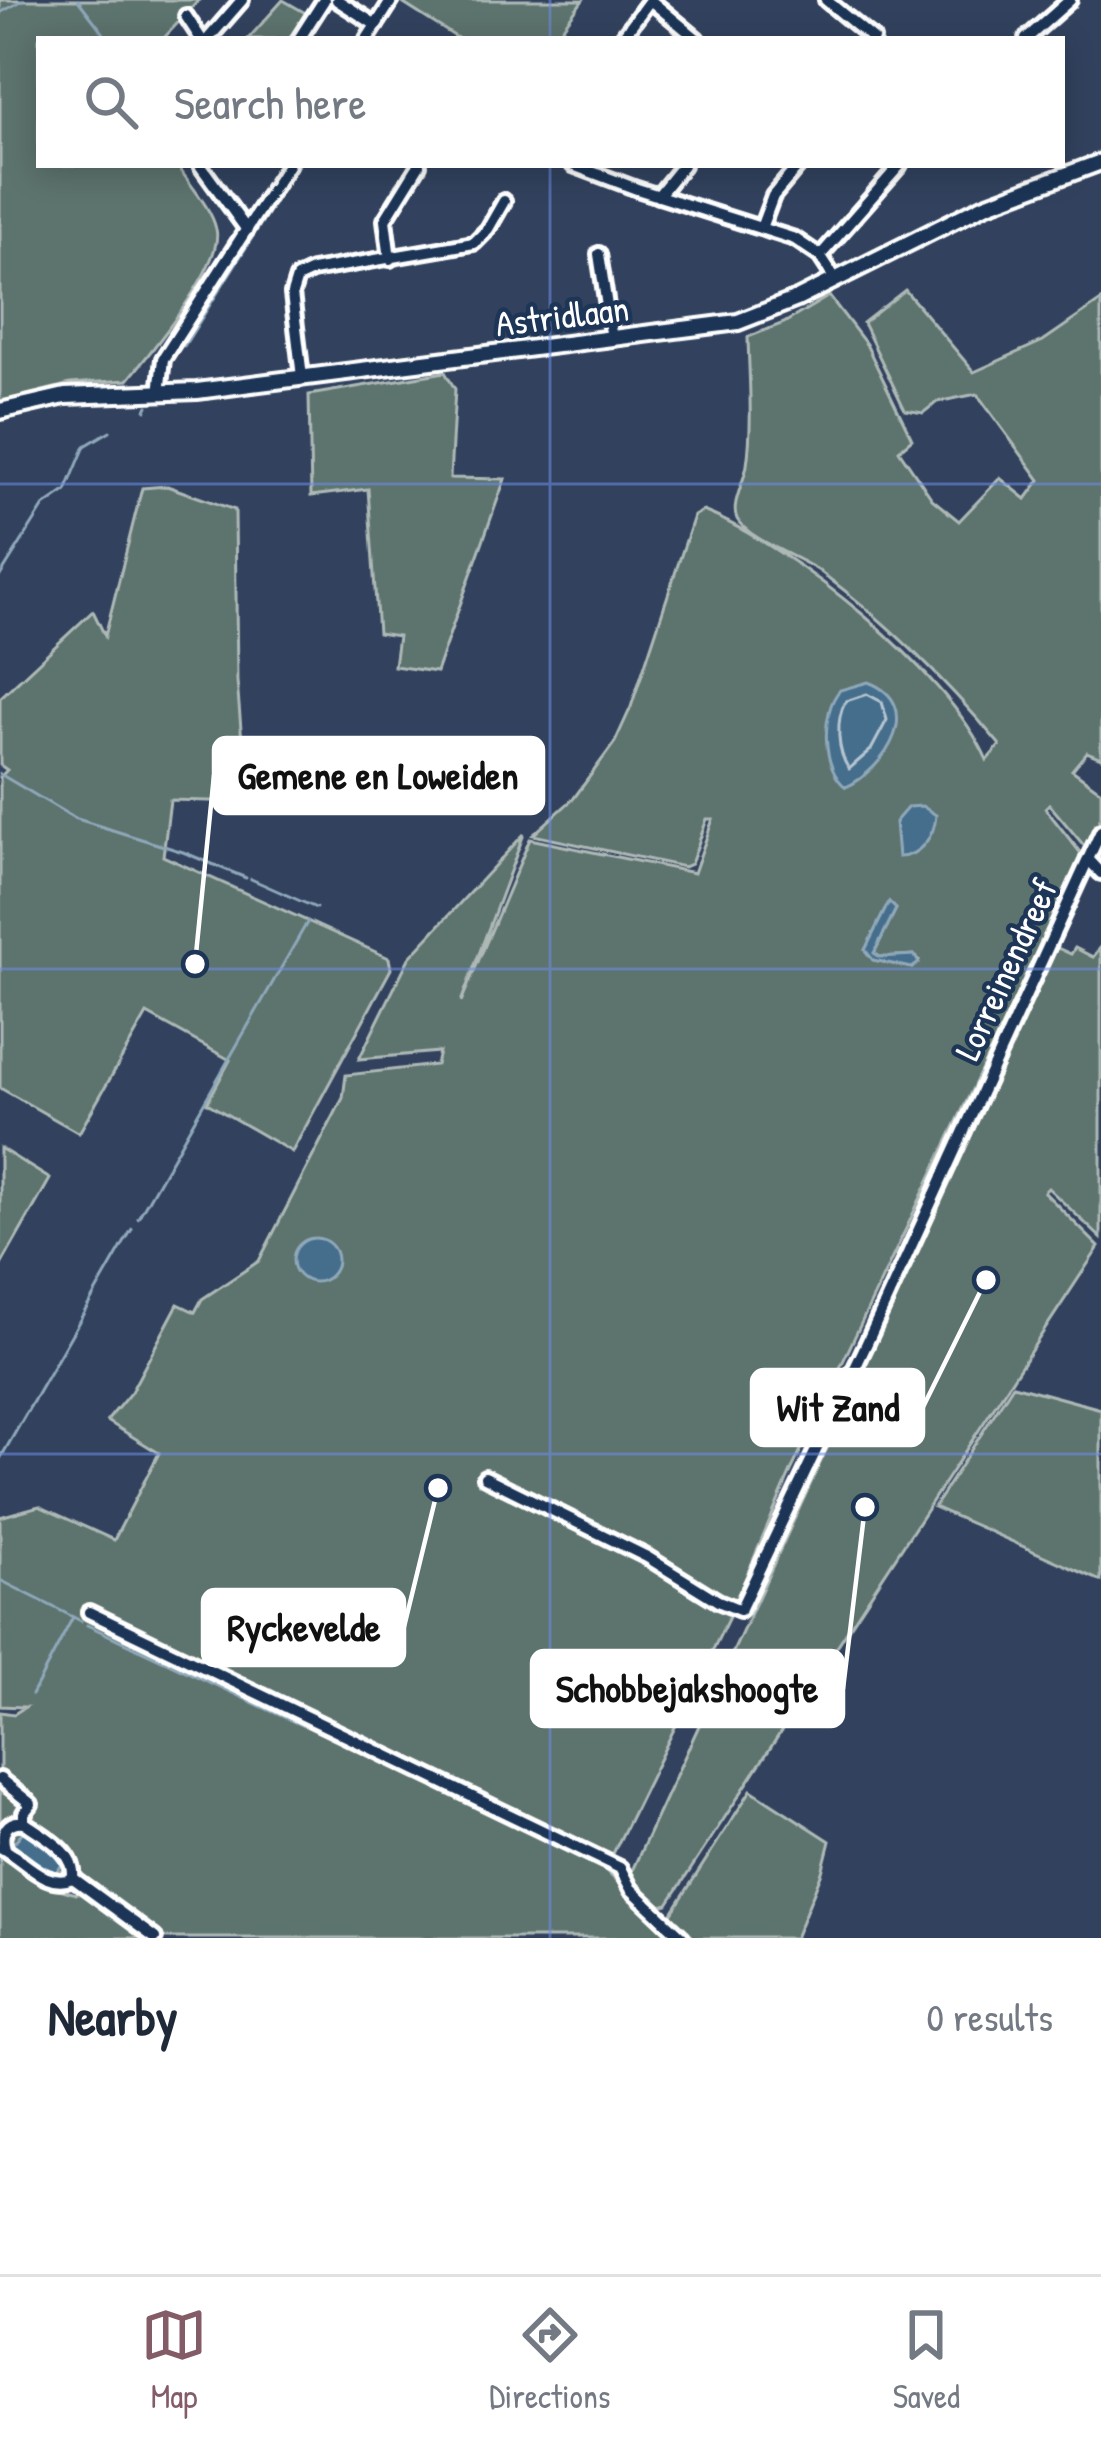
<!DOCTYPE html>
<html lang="en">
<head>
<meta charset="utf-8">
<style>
  body { margin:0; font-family:"Patrick Hand",sans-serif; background:#f6f6f7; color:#1f2937 }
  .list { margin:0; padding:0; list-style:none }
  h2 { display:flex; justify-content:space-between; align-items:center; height:156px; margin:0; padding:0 48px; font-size:51px }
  h2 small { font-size:39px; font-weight:400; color:#747a83 }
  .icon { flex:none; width:66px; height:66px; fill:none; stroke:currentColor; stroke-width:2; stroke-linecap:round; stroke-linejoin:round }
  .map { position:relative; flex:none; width:1101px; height:1938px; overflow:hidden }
  .search { position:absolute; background:#fff; box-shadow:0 6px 30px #0003; left:36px; right:36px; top:36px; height:132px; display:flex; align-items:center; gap:30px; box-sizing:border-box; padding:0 42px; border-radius:0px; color:#747a83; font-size:45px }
  .sheet { height:336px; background:#fff }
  nav { display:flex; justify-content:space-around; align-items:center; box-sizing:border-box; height:168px; border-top:3px solid #e0e1e3; background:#fff; font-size:33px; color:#747a83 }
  nav a { display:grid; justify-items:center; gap:6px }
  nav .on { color:#845c67 }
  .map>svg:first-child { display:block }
</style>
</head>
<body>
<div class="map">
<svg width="1101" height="1938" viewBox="0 0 1101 1938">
  <rect width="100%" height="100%" fill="#32425e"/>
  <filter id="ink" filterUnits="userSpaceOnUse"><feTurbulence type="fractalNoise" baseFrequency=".00833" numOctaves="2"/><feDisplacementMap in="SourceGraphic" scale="24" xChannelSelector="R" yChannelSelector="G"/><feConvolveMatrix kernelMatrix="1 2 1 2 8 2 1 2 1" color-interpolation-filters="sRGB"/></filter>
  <g filter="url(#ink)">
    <g fill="#5d736e" stroke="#aeb9b6" stroke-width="3" fill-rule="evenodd">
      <path d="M0,0H199L163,39H39V165H177C189,184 211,207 216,229C225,264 151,351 128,380L70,384L0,402Z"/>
      <path d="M283,0L309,15L294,39H248Z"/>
      <path d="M407,0H583L554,39H459L404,4Z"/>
      <path d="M905,290L974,372L1043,341L1101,301V758L1087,752L1072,770L1101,791V817L1086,848L1049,804L1045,808L1083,856L791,1471L729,1617L605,1870L675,1938H0V1712L14,1714L25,1707L0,1706V1517L39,1506L114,1540L159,1453L107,1421L131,1392L178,1304L195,1312L202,1299L259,1261L343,1098L346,1075L436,1065L439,1052L359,1059L409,958L524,834L461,1002L530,839L694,873L713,819H707L691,864L684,867L533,835L574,798L615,742L631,707L694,516L703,511C792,546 948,671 987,760L1000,745C948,683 886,621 822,573C802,558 748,540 737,519C730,504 745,481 747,465C753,423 749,379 748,337L784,323L829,296L866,344L912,439L899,450L932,499L959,521L1000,478L1026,499L1040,480L977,394L937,402L923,413L905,410L863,323ZM889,902L896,909L874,953L880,957L914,955L919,960L912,968L873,960L865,950ZM24,1815L74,1859L83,1883L76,1894L52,1887L6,1852L8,1848L48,1878L61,1880L69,1873L67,1856L23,1824Z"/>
      <path d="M445,372L455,389L450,478L505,479L436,672L394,666L398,636L378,633L368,489L311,496L309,395Z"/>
      <path d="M167,486L235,510L237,681L247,802L170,800L163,856L389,958L391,969L292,1152L207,1103L230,1060L147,1014L79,1133L0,1088V777L7,770L0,765V698L93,611L105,636L142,488Z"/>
      <path d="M1053,946L1071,954L1075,948L1093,957L1101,947V1238L1048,1188L1044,1192L1099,1247L668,1904L657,1907L629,1877L968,1143Z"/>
      <path d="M0,1148L50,1179L0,1267Z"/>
      <path d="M1013,1385L1101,1409V1581L934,1507Z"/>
      <path d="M751,1790L830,1841L822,1872L795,1938H687L670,1916Z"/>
    </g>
    <g fill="#456e8c" stroke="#8fa8ba" stroke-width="3">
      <path d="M868,682C927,704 886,769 846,787C822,771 820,711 840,690Z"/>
      <path d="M922,806L936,815C935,835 920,857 898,857L895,822L908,807Z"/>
      <path d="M889,902L896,909L874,953L880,957L914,955L919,963L912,968L873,960L865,950Z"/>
      <circle cx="315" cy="1260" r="22"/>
      <path d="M25,1829L65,1859L55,1876L11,1846Z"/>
    </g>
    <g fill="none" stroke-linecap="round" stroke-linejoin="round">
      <path stroke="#b5c5d1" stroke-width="3" d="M867,694L882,702L887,720L871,750L849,769C837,752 835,719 846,701Z"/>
      <g stroke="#8fa8ba" stroke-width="3">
        <path d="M78,0L108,39"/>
        <path d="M0,13L23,0"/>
        <path d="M386,25L402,0"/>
        <path d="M184,346L298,165"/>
        <path d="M146,410L148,406"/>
        <path d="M0,576L44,506L66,491L85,446L110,431"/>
        <path d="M0,774L74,818L183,852L246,878"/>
        <path d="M251,879L316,908"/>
        <path d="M138,1218L308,921"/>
        <path d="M0,1459L132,1229"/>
        <path d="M0,1580L81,1621"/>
        <path d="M87,1625L303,1726"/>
        <path d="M32,1695L73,1617"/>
      </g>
      <g stroke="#fff" stroke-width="20">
        <g id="minor">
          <path d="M337,0L376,25"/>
          <path d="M826,0L873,39"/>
          <path d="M186,16L201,39"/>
          <path d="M208,39L242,0"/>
          <path d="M299,39L324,0"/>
          <path d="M367,39L392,0"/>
          <path d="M621,39L650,0L697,39"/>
          <path d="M1026,39L1070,0"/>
          <path d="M200,165L247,230"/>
          <path d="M573,165L637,189L795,239L820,256L835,279"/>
          <path d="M658,196L683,165"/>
          <path d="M761,228L773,196L799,165"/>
          <path d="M599,254L612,339"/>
          <path d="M820,256L900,165"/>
          <path d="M390,259L385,220L419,165"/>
          <path d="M302,377L292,294L297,278L312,271L474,243L488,229L504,201"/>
          <path d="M159,393L163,359L288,165"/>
          <path d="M1088,859L1101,873"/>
          <path d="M485,1477L647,1557L718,1601L740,1610L866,1345L1101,831"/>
          <path d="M89,1612L620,1868L631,1889L683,1938"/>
          <path d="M0,1779L31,1804L24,1813V1822"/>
          <path d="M24,1822C44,1837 76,1851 73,1878"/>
          <path d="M0,1847C24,1859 45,1890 73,1878"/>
          <path d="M5,1848C0,1833 7,1820 24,1822"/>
          <path d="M73,1878L155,1938"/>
        </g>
      </g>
      <g stroke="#fff" stroke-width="22">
        <path id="major" d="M0,411L65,396L197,391L738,322L797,299L985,205L1101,162"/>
      </g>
      <use href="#minor" stroke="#1d3557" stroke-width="10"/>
      <use href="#major" stroke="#1d3557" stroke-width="14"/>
    </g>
  </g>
  <path fill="none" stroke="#6c8ce6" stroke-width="3" stroke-opacity="0.55" d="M550,0V39M550,165V1938M0,484H1101M0,969H1101M0,1454H1101"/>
  <g text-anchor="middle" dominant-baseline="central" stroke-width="9" stroke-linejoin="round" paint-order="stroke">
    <g font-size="36" fill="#fff" stroke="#1d3557">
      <text transform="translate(562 315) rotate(-7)">Astridlaan</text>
      <text transform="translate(1005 969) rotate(-65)">Lorreinendreef</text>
    </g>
  </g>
  <path fill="none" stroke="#fff" stroke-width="4.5" d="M195 964L214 775M986 1280L923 1407M438 1488L404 1627M865 1507L843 1689"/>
  <g fill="#fff" stroke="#1d3557" stroke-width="4.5">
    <circle cx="195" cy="964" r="12"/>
    <circle cx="986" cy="1280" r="12"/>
    <circle cx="438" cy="1488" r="12"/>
    <circle cx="865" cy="1507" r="12"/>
  </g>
  <g fill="#fff" stroke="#fff" stroke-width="4.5">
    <rect x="214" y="738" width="329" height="75" rx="12"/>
    <rect x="752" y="1370" width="171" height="75" rx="12"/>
    <rect x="203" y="1590" width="201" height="75" rx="12"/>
    <rect x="532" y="1651" width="311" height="75" rx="12"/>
  </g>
  <g font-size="39" text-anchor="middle" font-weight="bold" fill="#111">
    <text x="378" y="789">Gemene en Loweiden</text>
    <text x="838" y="1421">Wit Zand</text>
    <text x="304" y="1641">Ryckevelde</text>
    <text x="687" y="1702">Schobbejakshoogte</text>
  </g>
</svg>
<div class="search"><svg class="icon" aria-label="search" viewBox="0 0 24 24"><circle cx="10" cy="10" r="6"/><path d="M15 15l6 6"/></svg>Search here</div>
</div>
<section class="sheet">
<h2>Nearby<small>0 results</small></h2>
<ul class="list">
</ul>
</section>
<nav>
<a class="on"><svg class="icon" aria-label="map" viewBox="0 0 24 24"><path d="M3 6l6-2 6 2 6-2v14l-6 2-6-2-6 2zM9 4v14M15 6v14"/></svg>Map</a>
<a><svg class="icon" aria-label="directions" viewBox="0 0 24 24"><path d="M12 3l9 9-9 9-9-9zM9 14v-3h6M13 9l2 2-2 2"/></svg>Directions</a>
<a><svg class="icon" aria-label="saved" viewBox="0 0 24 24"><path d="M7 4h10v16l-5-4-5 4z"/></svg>Saved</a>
</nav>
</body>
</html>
